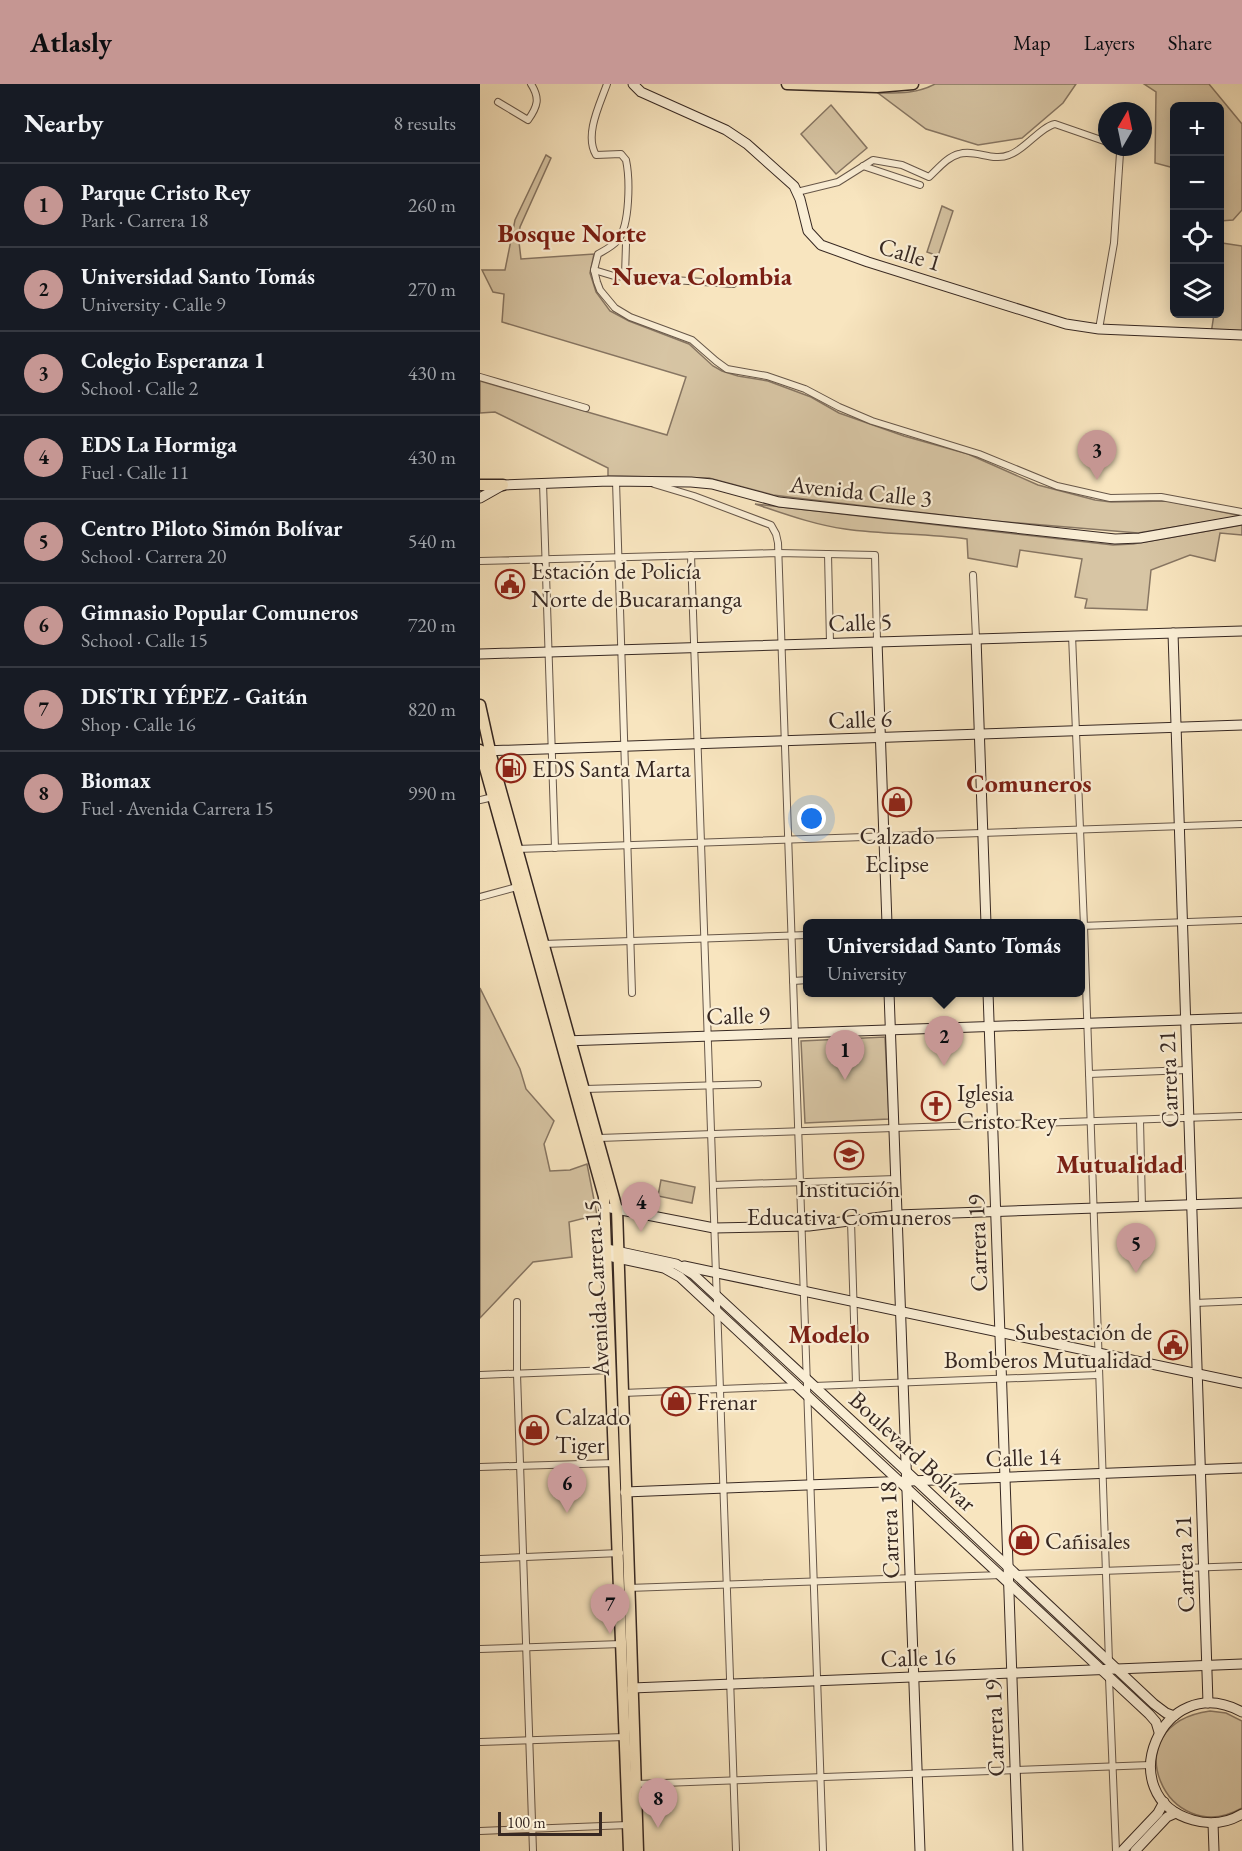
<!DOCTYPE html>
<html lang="en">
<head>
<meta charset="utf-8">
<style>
  body { margin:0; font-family:"EB Garamond",serif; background:#242831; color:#f1f3f6 }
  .controls { position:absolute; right:18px; top:18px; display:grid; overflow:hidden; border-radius:9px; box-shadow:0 3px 15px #0003 }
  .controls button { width:54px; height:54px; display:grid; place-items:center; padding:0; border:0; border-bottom:2px solid #363941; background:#171b24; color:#f1f3f6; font:30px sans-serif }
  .compass { position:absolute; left:618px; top:18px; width:54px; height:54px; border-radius:50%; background:#171b24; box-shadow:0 3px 15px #0003; rotate:9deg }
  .scale { position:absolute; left:18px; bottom:15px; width:104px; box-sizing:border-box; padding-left:6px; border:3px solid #372822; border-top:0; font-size:16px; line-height:21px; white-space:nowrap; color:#372822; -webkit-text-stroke:4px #faeed5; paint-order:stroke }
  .you { position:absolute; left:332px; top:735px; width:21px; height:21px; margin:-15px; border:4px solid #fff; border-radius:50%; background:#1a73e8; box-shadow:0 0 0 9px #1a73e833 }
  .badge { display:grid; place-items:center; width:39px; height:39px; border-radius:50%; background:#c59692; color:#111; font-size:20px; font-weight:700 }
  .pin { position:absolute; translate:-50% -50px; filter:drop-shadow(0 2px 3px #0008) }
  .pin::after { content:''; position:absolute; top:32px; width:21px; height:18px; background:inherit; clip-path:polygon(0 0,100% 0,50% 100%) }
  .popup { position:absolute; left:323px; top:835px; width:282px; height:78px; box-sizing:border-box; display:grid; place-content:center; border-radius:9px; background:#171b24; filter:drop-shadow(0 2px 4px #0005); font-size:20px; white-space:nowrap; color:#9ea1a6 }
  .popup b { font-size:22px; color:#f1f3f6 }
  .popup::after { content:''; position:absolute; left:50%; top:100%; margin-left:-12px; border:12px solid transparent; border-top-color:#171b24 }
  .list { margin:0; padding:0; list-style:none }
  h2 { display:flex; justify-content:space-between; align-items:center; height:78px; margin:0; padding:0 24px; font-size:26px }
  h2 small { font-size:20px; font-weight:400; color:#9ea1a6 }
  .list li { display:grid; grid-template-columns:39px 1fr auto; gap:18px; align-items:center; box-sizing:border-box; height:84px; padding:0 24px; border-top:2px solid #363941 }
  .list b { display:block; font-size:22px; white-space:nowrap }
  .list p { margin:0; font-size:20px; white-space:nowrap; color:#9ea1a6 }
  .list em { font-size:20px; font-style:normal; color:#9ea1a6 }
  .icon { flex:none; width:33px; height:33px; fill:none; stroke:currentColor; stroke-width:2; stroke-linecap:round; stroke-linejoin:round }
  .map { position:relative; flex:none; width:762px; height:1767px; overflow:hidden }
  header { display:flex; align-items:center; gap:36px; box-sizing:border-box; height:84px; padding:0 30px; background:#c59692; color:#111 }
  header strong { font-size:28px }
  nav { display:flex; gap:33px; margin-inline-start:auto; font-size:21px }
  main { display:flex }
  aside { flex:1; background:#171b24 }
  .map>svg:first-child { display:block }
</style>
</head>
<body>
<header>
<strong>Atlasly</strong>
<nav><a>Map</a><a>Layers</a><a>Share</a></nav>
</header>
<main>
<aside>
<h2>Nearby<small>8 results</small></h2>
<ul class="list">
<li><span class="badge">1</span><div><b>Parque Cristo Rey</b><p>Park · Carrera 18</p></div><em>260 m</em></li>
<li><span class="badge">2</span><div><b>Universidad Santo Tomás</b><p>University · Calle 9</p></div><em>270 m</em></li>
<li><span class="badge">3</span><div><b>Colegio Esperanza 1</b><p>School · Calle 2</p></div><em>430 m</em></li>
<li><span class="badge">4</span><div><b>EDS La Hormiga</b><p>Fuel · Calle 11</p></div><em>430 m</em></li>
<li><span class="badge">5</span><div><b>Centro Piloto Simón Bolívar</b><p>School · Carrera 20</p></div><em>540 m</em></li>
<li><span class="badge">6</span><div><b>Gimnasio Popular Comuneros</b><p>School · Calle 15</p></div><em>720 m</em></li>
<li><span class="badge">7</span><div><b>DISTRI YÉPEZ - Gaitán</b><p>Shop · Calle 16</p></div><em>820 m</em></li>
<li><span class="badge">8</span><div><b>Biomax</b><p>Fuel · Avenida Carrera 15</p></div><em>990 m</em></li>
</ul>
</aside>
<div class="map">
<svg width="762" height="1767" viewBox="0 0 762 1767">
  <rect width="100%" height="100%" fill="#f8e5bf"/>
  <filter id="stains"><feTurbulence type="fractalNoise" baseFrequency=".00333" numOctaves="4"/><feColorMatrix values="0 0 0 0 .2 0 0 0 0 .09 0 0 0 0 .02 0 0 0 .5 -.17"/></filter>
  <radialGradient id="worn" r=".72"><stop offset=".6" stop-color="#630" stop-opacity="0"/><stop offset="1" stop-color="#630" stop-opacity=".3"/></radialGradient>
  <g fill="#d7c5a4" stroke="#877663" stroke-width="1.5">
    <path d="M455,0H596L583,19L542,54L498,61L446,45L398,9C418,9 436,10 455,0Z"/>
    <path d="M664,0H729L762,40V126L753,136L740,137V22H694V84L675,79L676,8Z"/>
    <path d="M351,21L387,64L356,90L321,50Z"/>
    <path d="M66,71L71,74L40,143L39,158L41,175L114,170L110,189L116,208L130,227L149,237L209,260L233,282L242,287L258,292L288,297L331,313L359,329L424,352L488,370L558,401L615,416L631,418L688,417L762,432L658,449L514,437L325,415L293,411L229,394L128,392V384L15,328L0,329V297L187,351L206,293L22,238L24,210L13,208L2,186H25L35,136Z"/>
    <path d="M462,122L473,127L458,172L447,168Z"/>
    <path d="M742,159L762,162V250H731L734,230H740V177Z"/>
    <path d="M275,420L633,461L653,460L762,441V451L740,449L735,477L710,471L671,486L667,526L605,524L607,515L595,513L602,475L540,466L537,483L488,474L487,455C447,449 405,451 365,445C335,441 305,430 275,420Z"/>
    <path d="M0,904L40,985L46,1005L74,1037L64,1060L70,1087L90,1086L107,1080L117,1131L89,1138L92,1173L53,1178L0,1234Z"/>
    <path d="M405,953L409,1035L325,1039L321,957Z"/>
    <path d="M181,1096L215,1103L212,1119L178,1112Z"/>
    <path d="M730,1627L746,1629L762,1637V1724C687,1767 630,1641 730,1627Z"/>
  </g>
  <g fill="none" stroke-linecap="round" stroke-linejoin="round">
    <g stroke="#675749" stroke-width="8">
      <g id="street">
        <path d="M127,0C120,20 104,51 116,71L141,70L146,76C150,95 150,141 138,156C132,163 125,166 118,170L114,186L117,198L120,206L135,224L150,233L212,256L236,277L247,285L287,292L325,305L359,323L392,337L499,370L577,402L630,414L681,413L762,428"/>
        <path d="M18,18L48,36C58,22 60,14 51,0"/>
        <path d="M383,82L440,101"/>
        <path d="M317,108L358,98L393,76L422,81L449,93C458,85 467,73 479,70C495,65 513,78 529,71C545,66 560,43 575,40L627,58"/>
        <path d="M114,186L134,192L253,200"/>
        <path d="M145,192L146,160"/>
        <path d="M619,245L634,159L640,69L636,63"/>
        <path d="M0,293L106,324"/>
        <path d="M136,397L152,909"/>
        <path d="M63,399L75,764"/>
        <path d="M174,400L214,412L291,441L296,450L298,459L343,1767"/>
        <path d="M348,470L350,559"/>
        <path d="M211,471L256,1767"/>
        <path d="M0,477L298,469L395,471L397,557"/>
        <path d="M493,491L496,554"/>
        <path d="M592,551L604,842L629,1578"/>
        <path d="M0,716L13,713"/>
        <path d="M37,765L762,740"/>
        <path d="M0,813L37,803"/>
        <path d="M601,842L762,836"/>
        <path d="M63,860L328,851"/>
        <path d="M313,897L328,896"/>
        <path d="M609,990L707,986"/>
        <path d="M105,1005L278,1000"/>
        <path d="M660,1036L662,1123"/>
        <path d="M119,1054L762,1032"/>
        <path d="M233,1101L416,1095"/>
        <path d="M371,1137L376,1300"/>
        <path d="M37,1218V1290L53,1767"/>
        <path d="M715,1219L762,1217"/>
        <path d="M0,1291L131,1286"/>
        <path d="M334,1302L618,1291"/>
        <path d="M143,1309L318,1302"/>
        <path d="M0,1383L135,1379"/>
        <path d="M0,1475L140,1469"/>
        <path d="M535,1490L762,1482"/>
        <path d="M148,1504L522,1491"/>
        <path d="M0,1565L141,1560"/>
        <path d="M629,1594L636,1767"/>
        <path d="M0,1658L144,1653"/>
        <path d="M156,1700L670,1681"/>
        <path d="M0,1747L148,1741"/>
      </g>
    </g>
    <g stroke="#372822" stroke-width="11">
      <g id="secondary">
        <path d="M153,0L161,8L246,46L267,60L314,102L320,115L328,147L341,161L388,178L586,240L619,245L762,251"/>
        <path d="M0,414L23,401L129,397L211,398L232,400L299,418L635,455L660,454L762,436"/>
        <path d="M693,549L728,1619"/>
        <path d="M496,554L506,840"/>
        <path d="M397,557L407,840"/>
        <path d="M0,570L762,547"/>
        <path d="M3,667L762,641"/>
        <path d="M409,908L440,1767"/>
        <path d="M508,908L538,1767"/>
        <path d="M84,957L762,934"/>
        <path d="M131,1124L234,1144L329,1142L417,1131L762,1119"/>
        <path d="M127,1165L196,1180L213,1190L426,1387L674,1620L686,1629L694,1632"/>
        <path d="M133,1173L184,1184L200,1193L669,1630L676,1638L679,1648"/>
        <path d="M204,1182L762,1299"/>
        <path d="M145,1408L762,1384"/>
        <path d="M152,1604L762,1580"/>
        <path d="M762,1628C681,1584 630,1713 713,1736C730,1741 747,1739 762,1730"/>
        <path d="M733,1739L734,1767"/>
        <path d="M642,1767L678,1729L684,1718"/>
        <path d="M655,1767L687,1733L696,1729"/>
      </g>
    </g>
    <g stroke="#372822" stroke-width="13">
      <g id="primary">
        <path d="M307,0L397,3L433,0"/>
        <path d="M0,401H23"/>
        <path d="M0,621L11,671L137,1125L158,1767"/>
        <path d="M0,666L124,1113L149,1767"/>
      </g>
    </g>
    <use href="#street" stroke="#faeed5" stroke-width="6"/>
    <use href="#secondary" stroke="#faeed5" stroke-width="9"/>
    <use href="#primary" stroke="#f8e5bf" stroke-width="10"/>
  </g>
  <defs>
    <g id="civic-ring" transform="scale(1.5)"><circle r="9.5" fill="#faeed5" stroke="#8f2418" stroke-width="1.5"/><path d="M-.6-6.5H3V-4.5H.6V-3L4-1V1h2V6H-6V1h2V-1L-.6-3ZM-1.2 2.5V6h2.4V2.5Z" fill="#8f2418"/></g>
    <g id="fuel-ring" transform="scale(1.5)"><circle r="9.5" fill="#faeed5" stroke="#8f2418" stroke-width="1.5"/><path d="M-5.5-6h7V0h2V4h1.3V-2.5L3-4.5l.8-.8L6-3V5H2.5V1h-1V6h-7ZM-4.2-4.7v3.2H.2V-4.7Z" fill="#8f2418"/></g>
    <g id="shop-ring" transform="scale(1.5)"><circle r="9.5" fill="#faeed5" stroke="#8f2418" stroke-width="1.5"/><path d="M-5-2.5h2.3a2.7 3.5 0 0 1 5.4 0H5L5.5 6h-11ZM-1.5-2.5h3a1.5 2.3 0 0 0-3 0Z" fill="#8f2418"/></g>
    <g id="church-ring" transform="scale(1.5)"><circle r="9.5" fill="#faeed5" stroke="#8f2418" stroke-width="1.5"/><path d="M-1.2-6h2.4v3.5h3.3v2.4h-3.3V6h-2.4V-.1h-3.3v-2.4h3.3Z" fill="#8f2418"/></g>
    <g id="school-ring" transform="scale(1.5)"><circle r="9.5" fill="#faeed5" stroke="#8f2418" stroke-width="1.5"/><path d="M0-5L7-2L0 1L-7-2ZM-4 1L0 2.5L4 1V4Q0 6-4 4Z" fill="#8f2418"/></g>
  </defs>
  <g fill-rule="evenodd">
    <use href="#civic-ring" x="30" y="500"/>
    <use href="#fuel-ring" x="31" y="684"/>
    <use href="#shop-ring" x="417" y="718"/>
    <use href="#church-ring" x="456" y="1022"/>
    <use href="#school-ring" x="369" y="1071"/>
    <use href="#civic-ring" x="693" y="1261"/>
    <use href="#shop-ring" x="196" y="1317"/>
    <use href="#shop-ring" x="54" y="1346"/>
    <use href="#shop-ring" x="544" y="1456"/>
  </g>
  <g text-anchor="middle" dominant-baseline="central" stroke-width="4.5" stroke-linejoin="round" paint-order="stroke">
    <g font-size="24" fill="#372822" stroke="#faeed5">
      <text transform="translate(430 170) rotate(17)">Calle 1</text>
      <text transform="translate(381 407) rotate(6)">Avenida Calle 3</text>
      <text transform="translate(380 538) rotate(-2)">Calle 5</text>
      <text transform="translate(380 635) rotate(-2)">Calle 6</text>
      <text transform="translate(258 931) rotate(-2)">Calle 9</text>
      <text transform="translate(688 995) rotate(-92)">Carrera 21</text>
      <text transform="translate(497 1159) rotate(-92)">Carrera 19</text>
      <text transform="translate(116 1204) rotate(-93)">Avenida Carrera 15</text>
      <text transform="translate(433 1367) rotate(43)">Boulevard Bolívar</text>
      <text transform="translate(543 1373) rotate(-2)">Calle 14</text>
      <text transform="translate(409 1446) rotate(-92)">Carrera 18</text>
      <text transform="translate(704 1480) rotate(-92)">Carrera 21</text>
      <text transform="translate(438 1573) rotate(-2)">Calle 16</text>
      <text transform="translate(514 1644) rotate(-92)">Carrera 19</text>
    </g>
    <g font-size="24" fill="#372822" stroke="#faeed5" text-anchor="start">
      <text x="51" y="486">Estación de Policía<tspan x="51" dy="28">Norte de Bucaramanga</tspan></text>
      <text x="52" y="684">EDS Santa Marta</text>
      <text x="417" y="751" text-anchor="middle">Calzado<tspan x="417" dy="28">Eclipse</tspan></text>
      <text x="477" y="1008">Iglesia<tspan x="477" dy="28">Cristo Rey</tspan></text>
      <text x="369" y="1104" text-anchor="middle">Institución<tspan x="369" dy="28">Educativa Comuneros</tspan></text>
      <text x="672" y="1247" text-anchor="end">Subestación de<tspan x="672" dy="28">Bomberos Mutualidad</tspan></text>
      <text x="217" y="1317">Frenar</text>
      <text x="75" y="1332">Calzado<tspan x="75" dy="28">Tiger</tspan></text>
      <text x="565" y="1456">Cañisales</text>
    </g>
    <g font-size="26" font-weight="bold" fill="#7a1f14" stroke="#faeed5">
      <text x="92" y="149">Bosque Norte</text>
      <text x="222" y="192">Nueva Colombia</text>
      <text x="549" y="699">Comuneros</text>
      <text x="640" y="1080">Mutualidad</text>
      <text x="349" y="1250">Modelo</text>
    </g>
  </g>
  <rect width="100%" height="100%" filter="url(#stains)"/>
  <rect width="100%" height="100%" fill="url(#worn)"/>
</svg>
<div class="controls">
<button>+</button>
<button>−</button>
<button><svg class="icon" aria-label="locate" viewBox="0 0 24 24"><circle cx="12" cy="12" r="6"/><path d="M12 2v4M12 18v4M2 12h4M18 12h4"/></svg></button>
<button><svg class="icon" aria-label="layers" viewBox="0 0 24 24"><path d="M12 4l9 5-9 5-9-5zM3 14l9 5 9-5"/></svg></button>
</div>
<svg class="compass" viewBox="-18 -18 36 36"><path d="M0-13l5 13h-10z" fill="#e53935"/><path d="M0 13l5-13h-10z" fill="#9ea1a6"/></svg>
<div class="scale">100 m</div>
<div class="you"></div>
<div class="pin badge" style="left:365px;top:996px">1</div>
<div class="pin badge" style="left:464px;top:982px">2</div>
<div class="popup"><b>Universidad Santo Tomás</b>University</div>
<div class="pin badge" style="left:617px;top:396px">3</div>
<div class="pin badge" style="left:161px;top:1148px">4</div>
<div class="pin badge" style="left:656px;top:1189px">5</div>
<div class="pin badge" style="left:87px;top:1429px">6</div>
<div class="pin badge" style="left:130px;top:1550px">7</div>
<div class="pin badge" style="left:178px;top:1744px">8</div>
</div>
</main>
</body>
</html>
